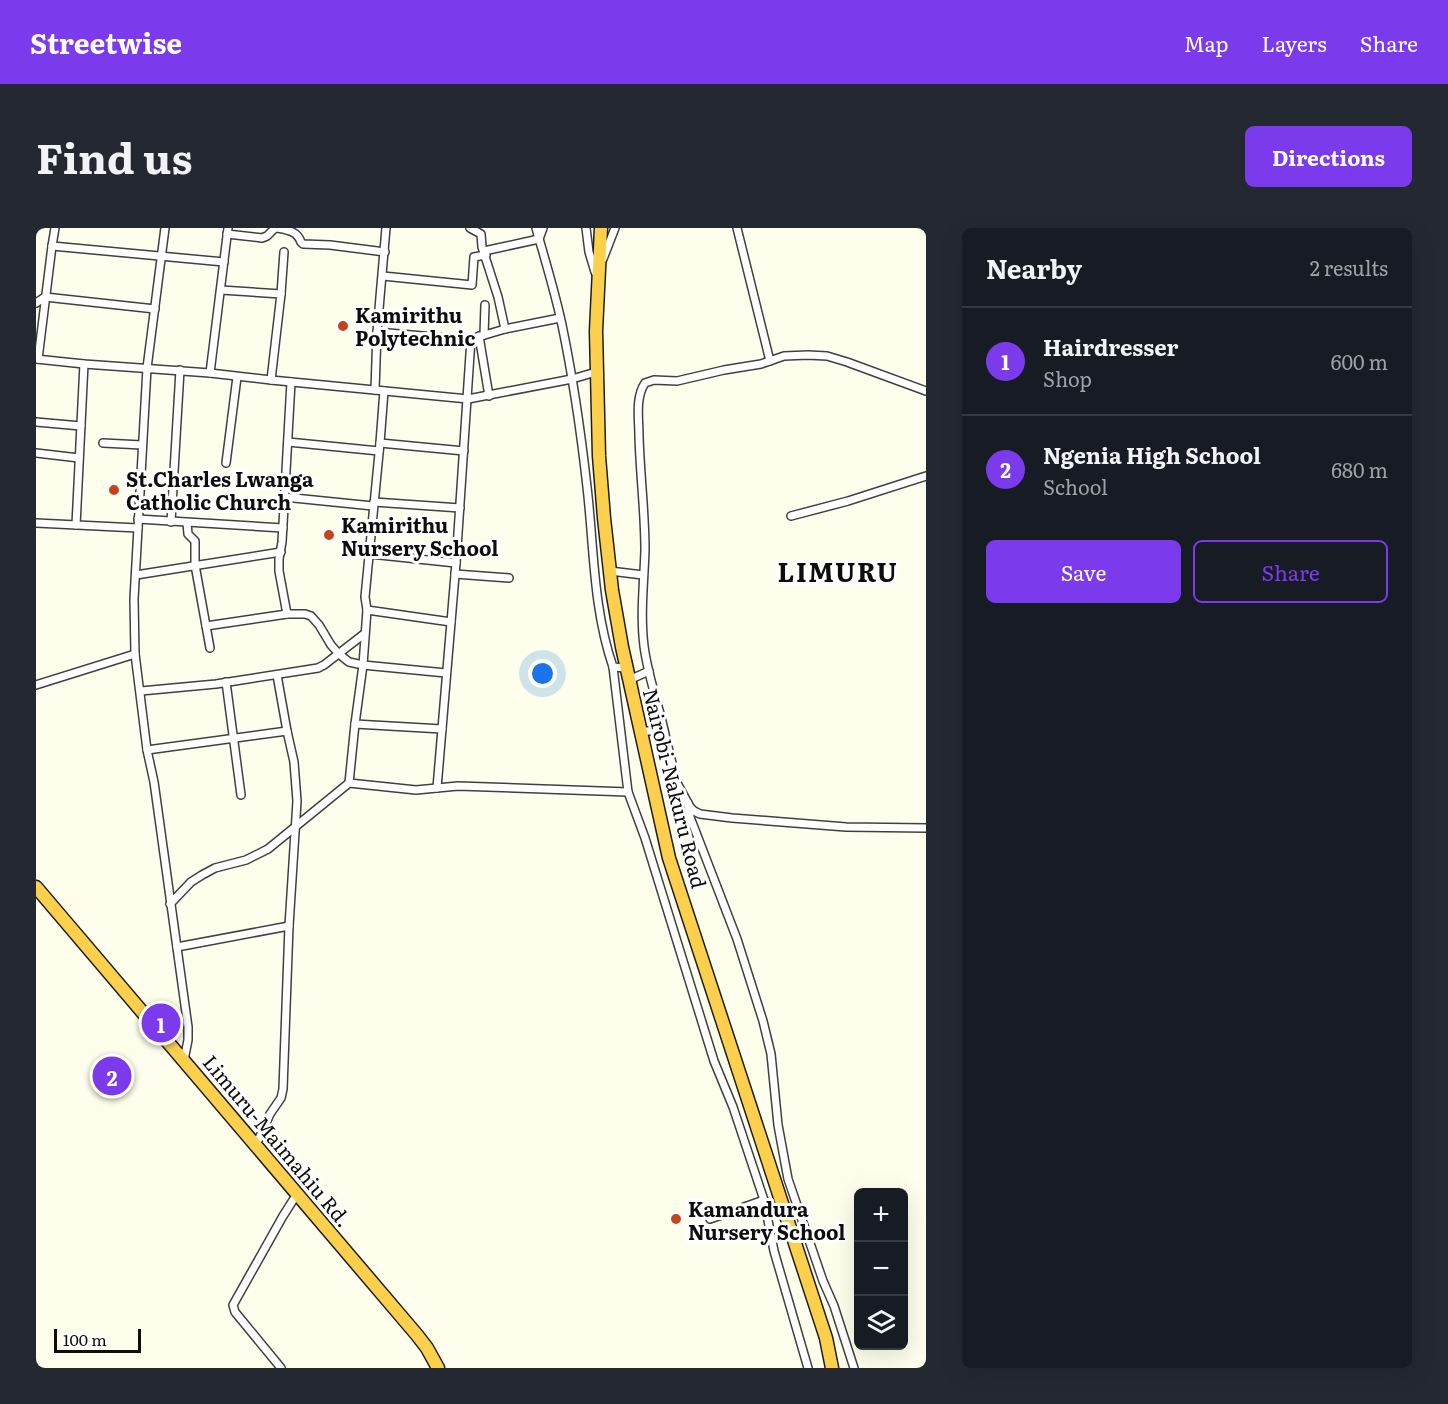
<!DOCTYPE html>
<html lang="en">
<head>
<meta charset="utf-8">
<style>
  body { margin:0; font-family:Literata,serif; background:#242831; color:#f1f3f6 }
  .controls { position:absolute; right:18px; bottom:18px; display:grid; overflow:hidden; border-radius:9px; box-shadow:0 6px 24px #0002 }
  .controls button { width:54px; height:54px; display:grid; place-items:center; padding:0; border:0; border-bottom:2px solid #363941; background:#171b24; color:#f1f3f6; font:30px sans-serif }
  .scale { position:absolute; left:18px; bottom:15px; width:87px; box-sizing:border-box; padding-left:6px; border:3px solid #0d0d0d; border-top:0; font-size:16px; line-height:21px; white-space:nowrap; color:#0d0d0d; -webkit-text-stroke:4px #fff; paint-order:stroke }
  .you { position:absolute; left:507px; top:446px; width:21px; height:21px; margin:-15px; border:4px solid #fff; border-radius:50%; background:#1a73e8; box-shadow:0 0 0 9px #1a73e833 }
  .badge { display:grid; place-items:center; width:39px; height:39px; border-radius:50%; background:#7c3aed; color:#fff; font-size:20px; font-weight:700 }
  .pin { position:absolute; translate:-50% -50%; border:3px solid #fff; box-shadow:0 2px 6px #0006 }
  .list { margin:0; padding:0; list-style:none }
  h2 { display:flex; justify-content:space-between; align-items:center; height:78px; margin:0; padding:0 24px; font-size:26px }
  h2 small { font-size:20px; font-weight:400; color:#9ea1a6 }
  .list li { display:grid; grid-template-columns:39px 1fr auto; gap:18px; align-items:center; box-sizing:border-box; height:108px; padding:0 24px; border-top:2px solid #363941 }
  .list b { display:block; font-size:22px; white-space:nowrap }
  .list p { margin:0; font-size:20px; white-space:nowrap; color:#9ea1a6 }
  .list em { font-size:20px; font-style:normal; color:#9ea1a6 }
  .actions { display:flex; gap:12px; padding:18px 24px }
  .actions a { flex:1; padding:14px 0; border:2px solid #7c3aed; border-radius:9px; text-align:center; font-size:21px; color:#7c3aed }
  .actions .main { background:#7c3aed; color:#fff }
  .icon { flex:none; width:33px; height:33px; fill:none; stroke:currentColor; stroke-width:2; stroke-linecap:round; stroke-linejoin:round }
  .map { position:relative; flex:none; width:890px; height:1140px; overflow:hidden; border-radius:9px }
  header { display:flex; align-items:center; gap:36px; box-sizing:border-box; height:84px; padding:0 30px; background:#7c3aed; color:#fff }
  header strong { font-size:28px }
  nav { display:flex; gap:33px; margin-inline-start:auto; font-size:21px }
  .intro { display:flex; align-items:center; justify-content:space-between; box-sizing:border-box; height:144px; padding:0 36px }
  h1 { margin:0; font-size:42px }
  .button { padding:15px 27px; border-radius:9px; background:#7c3aed; color:#fff; font-size:21px; font-weight:700 }
  main { display:flex; gap:36px; padding:0 36px }
  aside { flex:1; background:#171b24; border-radius:9px; box-shadow:0 6px 24px #0002 }
  .map>svg:first-child { display:block }
</style>
</head>
<body>
<header>
<strong>Streetwise</strong>
<nav><a>Map</a><a>Layers</a><a>Share</a></nav>
</header>
<div class="intro"><h1>Find us</h1><a class="button">Directions</a></div>
<main>
<div class="map">
<svg width="890" height="1140" viewBox="0 0 890 1140">
  <rect width="100%" height="100%" fill="#fdffec"/>
  <g fill="none" stroke-linecap="round" stroke-linejoin="round">
    <g stroke="#404040" stroke-width="10">
      <g id="street">
        <path d="M129,0L111,140L98,371L99,426L111,522L118,554L152,799V812L148,832"/>
        <path d="M241,0C252,2 261,3 265,14L267,16L294,17L349,24"/>
        <path d="M434,0L445,6L446,19L462,69L469,101"/>
        <path d="M500,0C509,32 519,64 526,97C537,150 545,205 551,259C558,319 557,381 577,439L590,440"/>
        <path d="M550,0L553,24L559,44"/>
        <path d="M701,0L734,133"/>
        <path d="M191,6L226,10L231,8L239,0"/>
        <path d="M16,18L188,34"/>
        <path d="M448,23L503,11L507,0"/>
        <path d="M567,31L579,0"/>
        <path d="M347,48L436,57L438,29L450,27"/>
        <path d="M185,62L245,66L235,152"/>
        <path d="M245,66L248,24"/>
        <path d="M0,75L9,69L119,81"/>
        <path d="M341,104L410,110L435,111L469,101L524,90"/>
        <path d="M448,107L449,77"/>
        <path d="M443,108L453,168"/>
        <path d="M0,131L48,136L174,145L235,152L432,171L536,151L560,144"/>
        <path d="M2,131L16,18L19,0"/>
        <path d="M174,145L192,0"/>
        <path d="M339,162L341,104L350,0"/>
        <path d="M0,194L45,198"/>
        <path d="M252,214L343,223"/>
        <path d="M67,215L106,217"/>
        <path d="M344,215L428,223"/>
        <path d="M0,225L43,230"/>
        <path d="M190,235L201,149"/>
        <path d="M248,269L337,278"/>
        <path d="M338,274L424,280"/>
        <path d="M755,288L812,273L890,248"/>
        <path d="M102,291L247,300"/>
        <path d="M135,294L144,142"/>
        <path d="M0,295L102,300"/>
        <path d="M151,295L152,306L159,313V337L174,420"/>
        <path d="M40,297L48,136"/>
        <path d="M334,326L420,335"/>
        <path d="M574,343L607,347"/>
        <path d="M419,346L473,350"/>
        <path d="M100,347L245,324"/>
        <path d="M331,382L415,394"/>
        <path d="M251,386L243,343V331L246,314L255,154"/>
        <path d="M170,398L251,386H269L275,388L283,397L295,417L303,426L313,434L327,437L410,445"/>
        <path d="M577,439L592,564L609,610L678,833L697,879L728,972L738,1023L772,1140"/>
        <path d="M241,447L251,503"/>
        <path d="M593,452L613,443"/>
        <path d="M190,454L205,567"/>
        <path d="M0,457L99,426"/>
        <path d="M105,463L180,456L282,440L288,437L328,406"/>
        <path d="M319,496L406,501"/>
        <path d="M605,503H618L630,511L641,555L654,579L658,583L664,586L696,590L810,599L890,600"/>
        <path d="M630,511C624,480 612,450 608,418C604,386 608,354 609,322C609,284 604,246 603,208C603,191 599,170 609,155L618,152L641,153L688,142L725,136L748,128L772,127L791,128L811,134L890,163"/>
        <path d="M111,522L251,503L258,534L261,573L253,698L247,861L245,870L234,886L220,917"/>
        <path d="M313,555L319,496L327,437L331,382L329,369L344,215L348,163"/>
        <path d="M401,560L420,335L435,111"/>
        <path d="M652,575L654,589L701,711L727,793L735,826L742,897L752,951L787,1053L798,1078L818,1140"/>
        <path d="M134,676L155,654L166,647L179,640L210,632L232,621L313,555L380,562L422,558L592,564"/>
        <path d="M141,719L253,698"/>
        <path d="M674,991L728,972"/>
        <path d="M245,1140L199,1084L197,1077L247,988L261,966"/>
      </g>
    </g>
    <g stroke="#1e1e1e" stroke-width="15">
      <g id="highway">
        <path d="M565,0L560,103L563,228L568,290L576,362L586,419L633,630L790,1110L796,1140"/>
        <path d="M0,659L381,1107L391,1120L402,1140"/>
      </g>
    </g>
    <use href="#street" stroke="#fff" stroke-width="7"/>
    <use href="#highway" stroke="#fccf4d" stroke-width="12"/>
  </g>
  <g fill="#c3451e" stroke="#fff" stroke-width="2">
    <circle cx="307" cy="98" r="6"/>
    <circle cx="78" cy="262" r="6"/>
    <circle cx="293" cy="307" r="6"/>
    <circle cx="640" cy="991" r="6"/>
  </g>
  <g text-anchor="middle" dominant-baseline="central" stroke-width="6" stroke-linejoin="round" paint-order="stroke">
    <g font-size="20" font-weight="bold" fill="#0d0d0d" stroke="#fff" text-anchor="start">
      <text x="319" y="86">Kamirithu<tspan x="319" dy="23">Polytechnic</tspan></text>
      <text x="90" y="250">St.Charles Lwanga<tspan x="90" dy="23">Catholic Church</tspan></text>
      <text x="305" y="296">Kamirithu<tspan x="305" dy="23">Nursery School</tspan></text>
      <text x="652" y="980">Kamandura<tspan x="652" dy="23">Nursery School</tspan></text>
    </g>
    <g font-size="20" fill="#0d0d0d" stroke="#fff">
      <text transform="translate(640 560) rotate(76)">Nairobi-Nakuru Road</text>
      <text transform="translate(242 912) rotate(50)">Limuru-Maimahiu Rd.</text>
    </g>
    <g font-size="26" font-weight="bold" letter-spacing="1.5" fill="#0d0d0d" stroke="#fff">
      <text x="802" y="342">LIMURU</text>
    </g>
  </g>
</svg>
<div class="controls">
<button>+</button>
<button>−</button>
<button><svg class="icon" aria-label="layers" viewBox="0 0 24 24"><path d="M12 4l9 5-9 5-9-5zM3 14l9 5 9-5"/></svg></button>
</div>
<div class="scale">100 m</div>
<div class="you"></div>
<div class="pin badge" style="left:125px;top:795px">1</div>
<div class="pin badge" style="left:76px;top:848px">2</div>
</div>
<aside>
<h2>Nearby<small>2 results</small></h2>
<ul class="list">
<li><span class="badge">1</span><div><b>Hairdresser</b><p>Shop</p></div><em>600 m</em></li>
<li><span class="badge">2</span><div><b>Ngenia High School</b><p>School</p></div><em>680 m</em></li>
</ul>
<div class="actions"><a class="main">Save</a><a>Share</a></div>
</aside>
</main>
</body>
</html>
